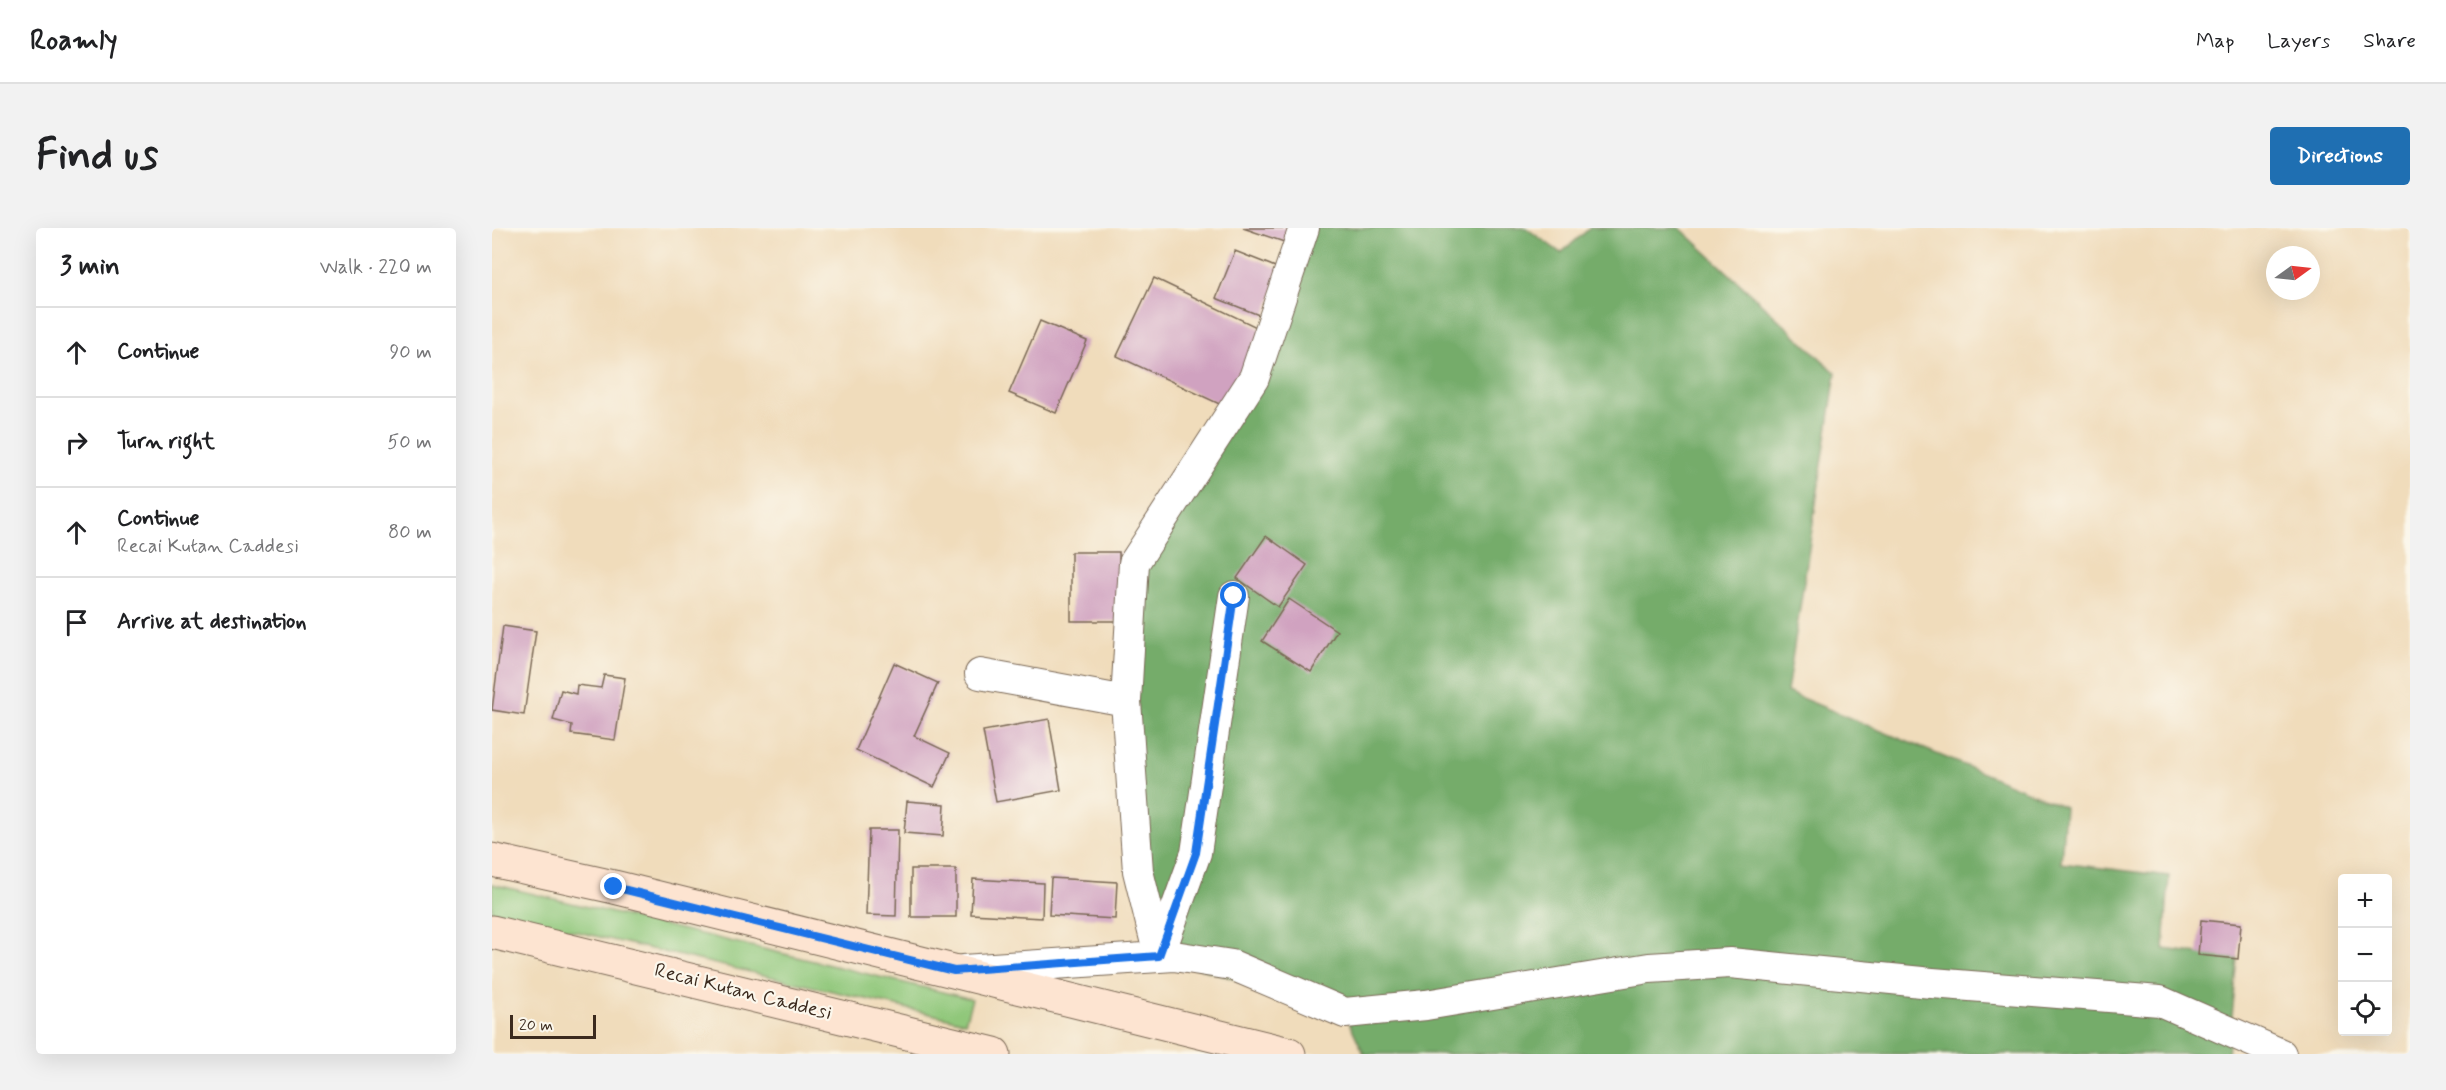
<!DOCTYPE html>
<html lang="en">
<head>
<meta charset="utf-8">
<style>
  body { margin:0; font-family:Mynerve,sans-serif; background:#f2f2f2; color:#202124 }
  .controls { position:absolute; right:18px; bottom:18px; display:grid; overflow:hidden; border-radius:6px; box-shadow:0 6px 24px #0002 }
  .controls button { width:54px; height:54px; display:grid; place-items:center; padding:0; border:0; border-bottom:2px solid #e0e0e0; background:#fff; color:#202124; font:30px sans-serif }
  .compass { position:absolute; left:1774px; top:18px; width:54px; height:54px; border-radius:50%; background:#fff; box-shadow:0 6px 24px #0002; rotate:75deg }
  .scale { position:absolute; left:18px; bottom:15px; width:86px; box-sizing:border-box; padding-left:6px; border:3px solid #3b2a1e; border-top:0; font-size:16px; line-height:21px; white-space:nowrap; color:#3b2a1e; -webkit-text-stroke:4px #fbf7ec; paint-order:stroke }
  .stop { position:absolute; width:18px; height:18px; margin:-14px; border:4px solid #1a73e8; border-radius:50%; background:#fff }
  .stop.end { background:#1a73e8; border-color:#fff; box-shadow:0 2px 6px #0008 }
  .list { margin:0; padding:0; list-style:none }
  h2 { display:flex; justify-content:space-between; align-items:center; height:78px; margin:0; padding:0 24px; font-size:26px }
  h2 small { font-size:20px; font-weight:400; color:#757577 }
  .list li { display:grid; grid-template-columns:39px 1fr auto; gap:18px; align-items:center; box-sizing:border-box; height:90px; padding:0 24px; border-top:2px solid #e0e0e0 }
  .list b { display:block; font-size:22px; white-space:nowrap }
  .list p { margin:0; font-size:20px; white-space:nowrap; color:#757577 }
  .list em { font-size:20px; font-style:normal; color:#757577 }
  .icon { flex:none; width:33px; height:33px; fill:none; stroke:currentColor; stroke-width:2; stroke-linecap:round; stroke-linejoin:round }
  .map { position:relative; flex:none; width:1918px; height:826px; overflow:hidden; border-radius:6px }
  header { display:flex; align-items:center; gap:36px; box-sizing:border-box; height:84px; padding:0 30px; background:#fff; border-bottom:2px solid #e0e0e0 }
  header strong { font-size:28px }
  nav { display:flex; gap:33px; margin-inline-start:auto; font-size:21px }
  .intro { display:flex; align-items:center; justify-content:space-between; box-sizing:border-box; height:144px; padding:0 36px }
  h1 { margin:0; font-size:42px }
  .button { padding:15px 27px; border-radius:6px; background:#1f6fb2; color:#fff; font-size:21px; font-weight:700 }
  main { display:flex; gap:36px; padding:0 36px }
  aside { flex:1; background:#fff; border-radius:6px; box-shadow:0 6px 24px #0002 }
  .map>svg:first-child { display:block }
</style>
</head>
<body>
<header>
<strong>Roamly</strong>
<nav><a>Map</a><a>Layers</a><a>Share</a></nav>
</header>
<div class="intro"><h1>Find us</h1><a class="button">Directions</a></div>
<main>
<aside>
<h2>3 min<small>Walk · 220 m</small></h2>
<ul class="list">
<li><svg class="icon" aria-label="ahead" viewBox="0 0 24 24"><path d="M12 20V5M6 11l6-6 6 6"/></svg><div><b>Continue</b></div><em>90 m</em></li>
<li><svg class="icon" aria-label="right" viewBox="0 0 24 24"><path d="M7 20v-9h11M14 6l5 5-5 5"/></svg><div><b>Turn right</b></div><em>50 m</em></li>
<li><svg class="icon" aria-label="ahead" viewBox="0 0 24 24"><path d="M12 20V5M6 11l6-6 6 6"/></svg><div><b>Continue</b><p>Recai Kutan Caddesi</p></div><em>80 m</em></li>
<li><svg class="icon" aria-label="arrive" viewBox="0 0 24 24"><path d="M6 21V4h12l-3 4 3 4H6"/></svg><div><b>Arrive at destination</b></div></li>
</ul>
</aside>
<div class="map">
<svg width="1918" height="826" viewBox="0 0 1918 826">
  <rect width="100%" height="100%" fill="#fbf7ec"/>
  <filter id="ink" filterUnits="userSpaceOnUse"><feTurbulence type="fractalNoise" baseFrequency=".0167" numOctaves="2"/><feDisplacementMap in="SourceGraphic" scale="12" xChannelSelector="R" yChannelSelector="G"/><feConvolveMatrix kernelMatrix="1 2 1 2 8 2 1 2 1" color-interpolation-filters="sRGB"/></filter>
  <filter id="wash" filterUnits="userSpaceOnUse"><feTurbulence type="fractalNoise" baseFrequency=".008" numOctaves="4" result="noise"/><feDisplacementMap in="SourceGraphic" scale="24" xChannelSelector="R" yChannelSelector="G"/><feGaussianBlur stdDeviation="1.35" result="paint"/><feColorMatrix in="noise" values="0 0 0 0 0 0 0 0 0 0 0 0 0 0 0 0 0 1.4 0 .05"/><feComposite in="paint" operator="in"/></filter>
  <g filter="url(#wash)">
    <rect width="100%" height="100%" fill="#f0dcbb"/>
    <path fill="#90c77a" stroke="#66784c" stroke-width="1.5" d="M0,656L480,771L473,794L0,684Z"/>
    <path fill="#74ac6a" stroke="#586b44" stroke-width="1.5" d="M812,0H1034L1069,25L1098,0H1188L1344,145L1295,464L1573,579L1569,635L1677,648L1672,721L1746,731L1736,826H872L853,785L667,728L646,643L642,335L762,150Z"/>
    <g id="blocks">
      <g fill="#d0a2c0">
        <path d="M751,0H803L798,16Z"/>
        <path d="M743,23L791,42L772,89L724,70Z"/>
        <path d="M662,50L773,103L736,180L625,128Z"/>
        <path d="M548,93L595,113L564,185L517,165Z"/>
        <path d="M774,308L815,337L786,379L745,350Z"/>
        <path d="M579,324H627L628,393H579Z"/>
        <path d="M797,371L845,403L819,444L770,413Z"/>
        <path d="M11,398L44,403L32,487L0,482Z"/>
        <path d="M402,435L446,455L422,508L458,525L442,559L364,522Z"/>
        <path d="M112,447L133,450L123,512L79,506L80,497L61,492L69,462L84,466L85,457L109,460Z"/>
        <path d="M557,491L569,562L504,574L491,503Z"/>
        <path d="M415,573L453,576L451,608L412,605Z"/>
        <path d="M377,602H406L404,688L374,687Z"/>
        <rect x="419" y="641" width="45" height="48"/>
        <path d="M559,650L625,654L623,691L557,687Z"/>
        <path d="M481,651L551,655L550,690L479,686Z"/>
        <path d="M1709,692L1749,696L1746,731L1706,727Z"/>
      </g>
    </g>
  </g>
  <g filter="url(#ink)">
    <use href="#blocks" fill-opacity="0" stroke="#7a6855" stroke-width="1.5"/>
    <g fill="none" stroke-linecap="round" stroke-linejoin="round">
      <g stroke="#7a6855" stroke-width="32">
        <g id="street">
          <path d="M488,446L634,473L646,643L667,728"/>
          <path d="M634,473L642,335L762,150L812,0"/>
          <path d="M667,728L704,625L742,368"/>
          <path d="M471,742L682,728L740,737L853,785L934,777L1157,740L1238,735L1440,755L1668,773L1789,826"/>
        </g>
      </g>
      <g stroke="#7a6855" stroke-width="35">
        <g id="secondary">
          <path d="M0,632L122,659L797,826"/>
          <path d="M0,704L502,826"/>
        </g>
      </g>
      <use href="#street" stroke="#fff" stroke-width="30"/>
      <use href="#secondary" stroke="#fde4d1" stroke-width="33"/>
    </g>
  </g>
  <g fill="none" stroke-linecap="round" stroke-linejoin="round" filter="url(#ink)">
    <path stroke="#1a73e8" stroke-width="8" d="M122,659L462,743L667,728L704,625L742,368"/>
  </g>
  <g text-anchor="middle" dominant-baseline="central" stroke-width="4.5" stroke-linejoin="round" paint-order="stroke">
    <g font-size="20" fill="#3b2a1e" stroke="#fbf7ec">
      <text transform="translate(251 764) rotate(14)">Recai Kutan Caddesi</text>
    </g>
  </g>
</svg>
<div class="controls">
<button>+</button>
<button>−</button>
<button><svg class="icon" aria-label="locate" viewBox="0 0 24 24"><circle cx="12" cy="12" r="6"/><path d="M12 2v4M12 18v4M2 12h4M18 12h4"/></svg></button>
</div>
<svg class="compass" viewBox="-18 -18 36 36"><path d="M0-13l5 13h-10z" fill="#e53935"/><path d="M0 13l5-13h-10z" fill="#757577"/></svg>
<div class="scale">20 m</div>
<div class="stop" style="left:742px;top:368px"></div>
<div class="stop end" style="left:122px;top:659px"></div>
</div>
</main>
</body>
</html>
